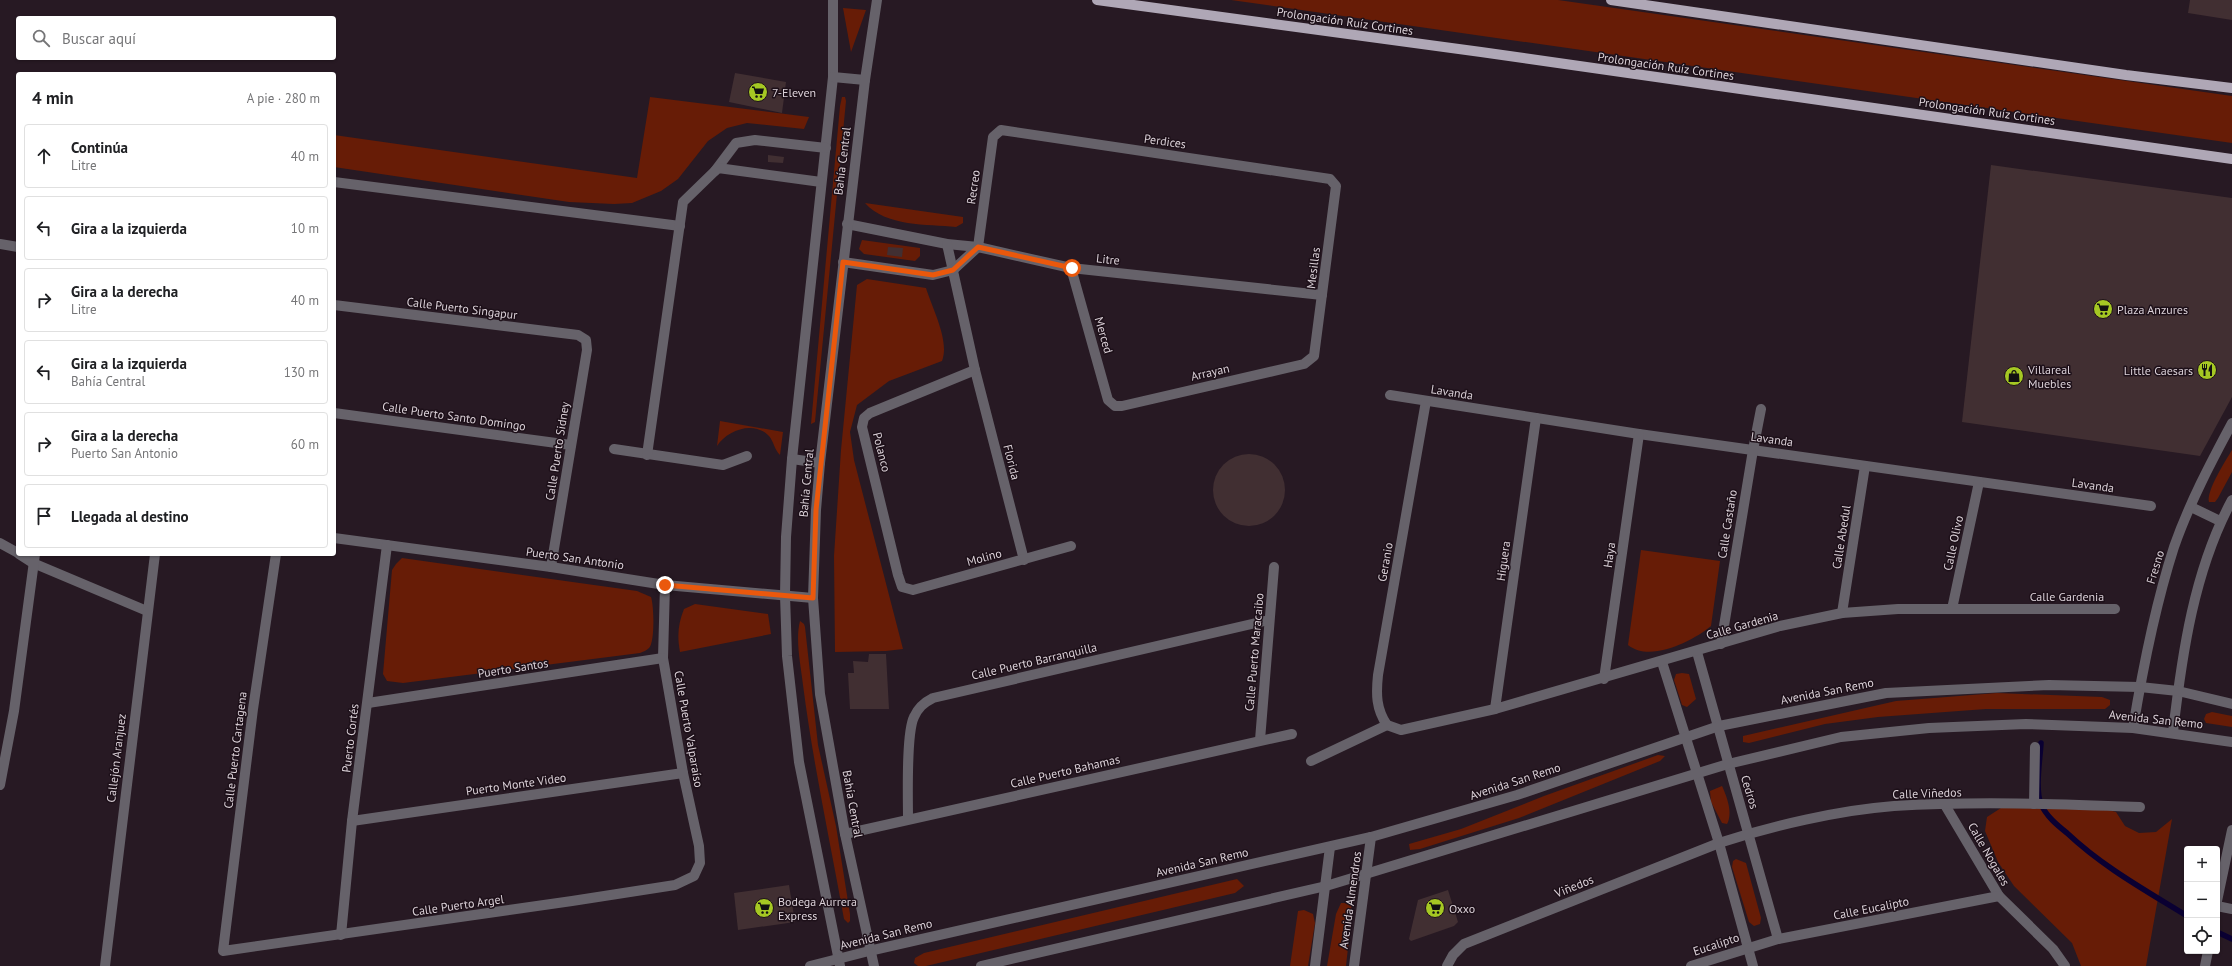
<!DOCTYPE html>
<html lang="es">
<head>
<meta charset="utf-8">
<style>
  body { margin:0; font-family:"PT Sans",sans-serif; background:#f2f2f2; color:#202124 }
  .controls { position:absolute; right:12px; bottom:12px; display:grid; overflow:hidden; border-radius:4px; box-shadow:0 1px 3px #0004 }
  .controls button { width:36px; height:36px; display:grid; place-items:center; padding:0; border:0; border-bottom:1px solid #e0e0e0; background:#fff; color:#202124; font:20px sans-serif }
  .stop { position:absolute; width:12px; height:12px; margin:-9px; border:3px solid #ea580c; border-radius:50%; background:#fff }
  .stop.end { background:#ea580c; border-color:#fff; box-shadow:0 1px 4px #0008 }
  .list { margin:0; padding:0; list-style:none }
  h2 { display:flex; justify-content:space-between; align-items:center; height:52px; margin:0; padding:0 16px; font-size:17px }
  h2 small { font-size:13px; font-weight:400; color:#757577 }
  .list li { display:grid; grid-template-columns:26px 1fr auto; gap:12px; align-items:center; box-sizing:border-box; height:64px; margin:0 8px 8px; padding:0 8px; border:1px solid #e0e0e0; border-radius:4px }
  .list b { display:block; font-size:15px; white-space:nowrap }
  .list p { margin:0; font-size:13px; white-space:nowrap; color:#757577 }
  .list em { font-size:13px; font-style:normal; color:#757577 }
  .icon { flex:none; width:22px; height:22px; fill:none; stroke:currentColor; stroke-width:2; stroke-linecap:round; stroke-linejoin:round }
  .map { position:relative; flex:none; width:2232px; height:966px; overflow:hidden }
  .search { position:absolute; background:#fff; box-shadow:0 1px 3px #0004; left:16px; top:16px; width:320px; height:44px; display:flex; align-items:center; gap:10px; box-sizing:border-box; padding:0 14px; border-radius:4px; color:#757577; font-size:15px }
  .panel { position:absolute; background:#fff; box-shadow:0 1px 3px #0004; left:16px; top:72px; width:320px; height:484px; border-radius:4px }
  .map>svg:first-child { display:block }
</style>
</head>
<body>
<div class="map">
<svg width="2232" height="966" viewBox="0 0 2232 966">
  <rect width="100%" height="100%" fill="#271923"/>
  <g fill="#671c06">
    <path d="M1231,0H1558L2232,96V143Z"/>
    <path d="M843,8L866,10L851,52Z"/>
    <path d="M650,97L809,117L804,129L747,123L727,128L708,141L678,179L661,191L632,203L614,204L569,202L334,167V135L637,178Z"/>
    <path d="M842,97H845L846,101L815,422L811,424L840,106Z"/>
    <path d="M865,203L963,217V223L956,227C927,224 886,227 865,203Z"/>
    <path d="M862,240L920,248V256L915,261L864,254L859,249Z"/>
    <path d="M867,279L926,288C932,308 950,341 942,361L889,381L857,405L850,432L854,460L903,649L886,651L835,652L834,556L841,450L857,285Z"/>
    <path d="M720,421L783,432L780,455C774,449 774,442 769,436C754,420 727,430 717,446Z"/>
    <path d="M2232,450V472L2218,498L2215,502H2209C2206,491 2226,460 2232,450Z"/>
    <path d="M1641,550L1720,561L1711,626C1693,641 1650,663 1628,645Z"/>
    <path d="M402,558L637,591L651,597C654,606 655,642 649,648C647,650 643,652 640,653L403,683L387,681L383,674L392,570L396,564Z"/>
    <path d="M695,604L768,614L771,634L680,652C677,636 678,624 684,609Z"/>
    <path d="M800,621L804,624L805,627L818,745L836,826L850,914V921L848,923L844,919C830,841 813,763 803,685C801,666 795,640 800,621Z"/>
    <path d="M1682,673L1689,674L1696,699L1687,707L1682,705L1674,680L1676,674Z"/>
    <path d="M1997,693L2102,697L2110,700V705L2105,709H1986L1878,717L1825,724L1749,743L1743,742V736L1896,701Z"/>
    <path d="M2212,712L2232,716V727L2206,723L2204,719L2206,714Z"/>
    <path d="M1658,755L1665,756L1660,761L1519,818L1420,849L1410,850L1409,844L1461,829L1544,796Z"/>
    <path d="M1722,786C1727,797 1733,813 1727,824L1722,823L1711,802L1710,791Z"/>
    <path d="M2001,808L2105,809L2116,812L2125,826L2139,833L2156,832L2172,819L2146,966H2081L2072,943L2014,886L1998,862L1985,831L1987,817Z"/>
    <path d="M1736,859L1746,863L1761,918L1760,924L1754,926L1749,922L1732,867L1733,861Z"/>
    <path d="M1237,879L1244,886L1235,893L926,966H918L914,963L915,958L924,953Z"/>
    <path d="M1341,903H1347L1351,906L1352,911L1346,966H1327L1336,914Z"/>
    <path d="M1304,910L1313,914L1315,923L1308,966H1290L1298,911Z"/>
  </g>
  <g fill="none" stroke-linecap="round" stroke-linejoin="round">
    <g stroke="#0a0032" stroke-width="5.5">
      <path d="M2041,743C2040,760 2035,789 2041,804C2046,816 2057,825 2067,833C2103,867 2145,890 2187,916"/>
      <path d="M2217,932L2232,939"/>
    </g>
  </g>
  <g fill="#412f32">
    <path d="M2190,0H2232V20L2188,13Z"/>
    <path d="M735,73L786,82L782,113L729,102Z"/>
    <path d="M768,155L784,157L783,163L768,162Z"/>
    <path d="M1991,165L2232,198V397L2200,456L1962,422Z"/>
    <path d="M888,247L903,248L902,257L887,255Z"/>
    <circle cx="1249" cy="490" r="36"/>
    <path d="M869,654H886L889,709H850L848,673H854L853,661L868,662Z"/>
    <path d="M789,885L795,922L738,930L734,893Z"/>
    <path d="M1448,890L1458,922L1454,926L1411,941L1409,939L1418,900Z"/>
  </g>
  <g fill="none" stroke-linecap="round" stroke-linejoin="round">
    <g stroke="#66626a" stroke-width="10">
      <path d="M833,0V77L792,459L786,537L785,595L787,656L799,762L840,966"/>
      <path d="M833,77L865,80"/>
      <path d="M715,171L736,143L755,140L826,148"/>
      <path d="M334,182L680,226"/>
      <path d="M847,224L947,244L978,247L1071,268L1322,295"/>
      <path d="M0,244L18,247"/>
      <path d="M947,244L975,370L1024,560"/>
      <path d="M843,262L933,275L953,270"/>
      <path d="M953,270L978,247L993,137L1001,130L1330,179L1336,186L1314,356L1304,364L1122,406H1115L1108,400L1071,268"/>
      <path d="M334,305L578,335L586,340L587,350L551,567"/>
      <path d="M975,370L870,413L864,418L862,427L898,575L902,587L913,590L1071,546"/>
      <path d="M1390,395L1639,434L2151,506"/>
      <path d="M334,413L571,445"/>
      <path d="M614,449L723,465L747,456"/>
      <path d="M647,455L683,202L718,168L821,182"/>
      <path d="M792,459L820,463"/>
      <path d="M2191,507L2220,521"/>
      <path d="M334,538L551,567L665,585L813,598"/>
      <path d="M0,543L18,553"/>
      <path d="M19,554L33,563L147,611"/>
      <path d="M276,554L253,709L223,951L572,901L675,885L694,876L700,863L699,846L683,773L663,658L665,585"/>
      <path d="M1952,609L1979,482"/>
      <path d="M1842,613L1865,466"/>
      <path d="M1721,644L1753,450L1761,409"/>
      <path d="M1697,652L1778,939"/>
      <path d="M1662,662L1719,843L1753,966"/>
      <path d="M1604,679L1639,434"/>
      <path d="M368,703L663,658"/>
      <path d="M1495,709L1536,418"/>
      <path d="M1387,725L1401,730L1495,709L1780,626L1842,613L1898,609H2115"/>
      <path d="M1387,725C1376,709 1376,694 1378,675L1426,401"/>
      <path d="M2133,728C2143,667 2155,606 2174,547C2189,504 2211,462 2232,423"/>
      <path d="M2173,732C2182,654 2194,570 2232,500"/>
      <path d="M1260,740L1274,567"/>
      <path d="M1311,761L1387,725"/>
      <path d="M0,785L14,711L35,554"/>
      <path d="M2034,804L2035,747"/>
      <path d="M1945,805L1999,896L2053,949L2065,966"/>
      <path d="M908,819C908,798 906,733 914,717C918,708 923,703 933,698L1269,620"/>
      <path d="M352,821L683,773"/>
      <path d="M845,834L1292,734"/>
      <path d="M2217,901L2232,830"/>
      <path d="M2217,906L2232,909"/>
      <path d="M341,935L352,821L387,545"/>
      <path d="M105,966L155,554"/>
      <path d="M810,966L869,951L1371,837L1517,795L1719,726L1886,693L2049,685L2140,687L2178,691L2232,704"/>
      <path d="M874,966L845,834L820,694L813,598L816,510L820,463L865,80L877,0"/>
      <path d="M981,966L1326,886L1728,764L1841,737L1929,728L2026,724L2133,728L2232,742"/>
      <path d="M1315,966L1330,847"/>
      <path d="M1354,966L1371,837"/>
      <path d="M1447,966L1453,955L1464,944L1719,843C1771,826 1840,810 1894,806C1976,801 2059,804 2140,807"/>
      <path d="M1691,966L1778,939L1999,896"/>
      <path d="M2205,966L2208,951"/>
    </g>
    <g stroke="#afa7b6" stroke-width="10">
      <path d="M1097,0L1481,52L2232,159"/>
      <path d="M1611,0L2126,75L2232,88"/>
    </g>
  </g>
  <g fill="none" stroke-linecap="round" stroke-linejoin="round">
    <path stroke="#ea580c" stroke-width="5" d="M665,585L813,598L816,510L843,262L933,275L953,270L978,247L1072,268"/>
  </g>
  <defs>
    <g id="supermarket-disc" transform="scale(1)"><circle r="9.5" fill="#a5c823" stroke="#1d1019"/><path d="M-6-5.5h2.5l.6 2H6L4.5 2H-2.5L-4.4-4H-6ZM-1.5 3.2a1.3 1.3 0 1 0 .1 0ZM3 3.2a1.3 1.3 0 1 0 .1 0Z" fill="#111"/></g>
    <g id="restaurant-disc" transform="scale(1)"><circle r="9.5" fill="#a5c823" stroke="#1d1019"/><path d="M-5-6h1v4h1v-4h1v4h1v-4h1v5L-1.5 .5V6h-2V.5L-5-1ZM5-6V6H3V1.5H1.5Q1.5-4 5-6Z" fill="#111"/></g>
    <g id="shop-disc" transform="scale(1)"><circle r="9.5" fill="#a5c823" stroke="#1d1019"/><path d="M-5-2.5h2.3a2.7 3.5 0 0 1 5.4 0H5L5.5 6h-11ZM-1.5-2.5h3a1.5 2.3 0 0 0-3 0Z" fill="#111"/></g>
  </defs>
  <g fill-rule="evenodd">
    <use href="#supermarket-disc" x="758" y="92"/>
    <use href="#supermarket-disc" x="2103" y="309"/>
    <use href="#restaurant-disc" x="2207" y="370"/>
    <use href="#shop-disc" x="2014" y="376"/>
    <use href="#supermarket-disc" x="764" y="908"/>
    <use href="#supermarket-disc" x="1435" y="908"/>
  </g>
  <g text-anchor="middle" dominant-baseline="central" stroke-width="3" stroke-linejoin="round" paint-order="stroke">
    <g font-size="12" fill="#dbd1d8" stroke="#1d1019">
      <text transform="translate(1345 21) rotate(8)">Prolongación Ruíz Cortines</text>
      <text transform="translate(1666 66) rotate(8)">Prolongación Ruíz Cortines</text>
      <text transform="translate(1987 111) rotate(8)">Prolongación Ruíz Cortines</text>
      <text transform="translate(1165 141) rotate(8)">Perdices</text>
      <text transform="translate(842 161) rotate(-83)">Bahía Central</text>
      <text transform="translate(973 187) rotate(-82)">Recreo</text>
      <text transform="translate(1108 259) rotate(6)">Litre</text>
      <text transform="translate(1313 268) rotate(-83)">Mesillas</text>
      <text transform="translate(462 308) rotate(7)">Calle Puerto Singapur</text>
      <text transform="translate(1104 335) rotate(74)">Merced</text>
      <text transform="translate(1210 372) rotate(-13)">Arrayan</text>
      <text transform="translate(1452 392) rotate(9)">Lavanda</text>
      <text transform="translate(454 416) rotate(8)">Calle Puerto Santo Domingo</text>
      <text transform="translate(1772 439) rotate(8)">Lavanda</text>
      <text transform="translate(557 451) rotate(-81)">Calle Puerto Sidney</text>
      <text transform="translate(882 452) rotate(76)">Polanco</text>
      <text transform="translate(1012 462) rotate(76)">Florida</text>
      <text transform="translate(806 483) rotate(-85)">Bahía Central</text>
      <text transform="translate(2093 485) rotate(8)">Lavanda</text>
      <text transform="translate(1727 524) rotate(-81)">Calle Castaño</text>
      <text transform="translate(1841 537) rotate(-81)">Calle Abedul</text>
      <text transform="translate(1953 543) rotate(-78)">Calle Olivo</text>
      <text transform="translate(1609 555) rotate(-82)">Haya</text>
      <text transform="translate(984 557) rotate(-15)">Molino</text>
      <text transform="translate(575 558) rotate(8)">Puerto San Antonio</text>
      <text transform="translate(1503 561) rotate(-82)">Higuera</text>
      <text transform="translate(1385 562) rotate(-80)">Geranio</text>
      <text transform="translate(2155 567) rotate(-73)">Fresno</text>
      <text x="2067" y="596">Calle Gardenia</text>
      <text transform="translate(1742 625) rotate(-16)">Calle Gardenia</text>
      <text transform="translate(1254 652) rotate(-85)">Calle Puerto Maracaibo</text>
      <text transform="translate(1034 661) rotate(-13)">Calle Puerto Barranquilla</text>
      <text transform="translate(513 668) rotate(-9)">Puerto Santos</text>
      <text transform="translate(1827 691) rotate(-11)">Avenida San Remo</text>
      <text transform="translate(2156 719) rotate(6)">Avenida San Remo</text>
      <text transform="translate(689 729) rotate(80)">Calle Puerto Valparaíso</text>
      <text transform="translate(350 738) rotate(-83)">Puerto Cortés</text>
      <text transform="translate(235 750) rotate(-83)">Calle Puerto Cartagena</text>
      <text transform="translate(116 758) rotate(-83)">Callejón Aranjuez</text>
      <text transform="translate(1065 771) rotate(-13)">Calle Puerto Bahamas</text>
      <text transform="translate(1515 781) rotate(-18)">Avenida San Remo</text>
      <text transform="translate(516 784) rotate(-8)">Puerto Monte Video</text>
      <text transform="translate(1750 792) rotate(73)">Cedros</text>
      <text transform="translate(1927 793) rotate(-2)">Calle Viñedos</text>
      <text transform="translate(853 804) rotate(80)">Bahía Central</text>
      <text transform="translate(1989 854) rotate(60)">Calle Nogales</text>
      <text transform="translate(1202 862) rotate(-13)">Avenida San Remo</text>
      <text transform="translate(1574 886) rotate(-22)">Viñedos</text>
      <text transform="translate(1350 900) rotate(-82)">Avenida Almendros</text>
      <text transform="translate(458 905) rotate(-8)">Calle Puerto Argel</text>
      <text transform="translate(1871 908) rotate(-11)">Calle Eucalipto</text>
      <text transform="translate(886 934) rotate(-14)">Avenida San Remo</text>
      <text transform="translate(1716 944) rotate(-18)">Eucalipto</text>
    </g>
    <g font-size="12" fill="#dbd1d8" stroke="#1d1019" text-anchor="start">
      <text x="772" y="92">7-Eleven</text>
      <text x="2117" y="309">Plaza Anzures</text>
      <text x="2028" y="369">Villareal<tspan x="2028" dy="14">Muebles</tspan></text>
      <text x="2193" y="370" text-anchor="end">Little Caesars</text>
      <text x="778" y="901">Bodega Aurrera<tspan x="778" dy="14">Express</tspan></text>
      <text x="1449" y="908">Oxxo</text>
    </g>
  </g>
</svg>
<div class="controls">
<button>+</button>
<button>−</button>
<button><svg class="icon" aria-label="locate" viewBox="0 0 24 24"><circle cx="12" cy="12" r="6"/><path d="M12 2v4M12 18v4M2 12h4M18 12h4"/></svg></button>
</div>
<div class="stop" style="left:1072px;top:268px"></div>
<div class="stop end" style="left:665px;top:585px"></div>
<div class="search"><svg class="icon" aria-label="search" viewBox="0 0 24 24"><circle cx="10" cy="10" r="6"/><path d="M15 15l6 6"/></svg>Buscar aquí</div>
<section class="panel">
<h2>4 min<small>A pie · 280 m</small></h2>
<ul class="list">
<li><svg class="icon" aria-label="ahead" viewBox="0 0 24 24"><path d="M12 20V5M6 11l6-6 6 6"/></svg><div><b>Continúa</b><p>Litre</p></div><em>40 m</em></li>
<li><svg class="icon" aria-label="left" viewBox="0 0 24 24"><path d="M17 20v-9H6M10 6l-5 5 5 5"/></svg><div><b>Gira a la izquierda</b></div><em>10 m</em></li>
<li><svg class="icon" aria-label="right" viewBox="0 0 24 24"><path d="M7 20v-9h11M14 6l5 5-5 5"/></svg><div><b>Gira a la derecha</b><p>Litre</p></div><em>40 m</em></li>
<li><svg class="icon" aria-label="left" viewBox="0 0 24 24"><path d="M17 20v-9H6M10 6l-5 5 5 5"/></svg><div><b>Gira a la izquierda</b><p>Bahía Central</p></div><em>130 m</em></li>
<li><svg class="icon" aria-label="right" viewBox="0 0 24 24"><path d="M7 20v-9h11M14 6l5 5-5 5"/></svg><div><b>Gira a la derecha</b><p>Puerto San Antonio</p></div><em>60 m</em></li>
<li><svg class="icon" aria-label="arrive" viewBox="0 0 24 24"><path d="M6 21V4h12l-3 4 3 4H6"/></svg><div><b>Llegada al destino</b></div></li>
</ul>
</section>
</div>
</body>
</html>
